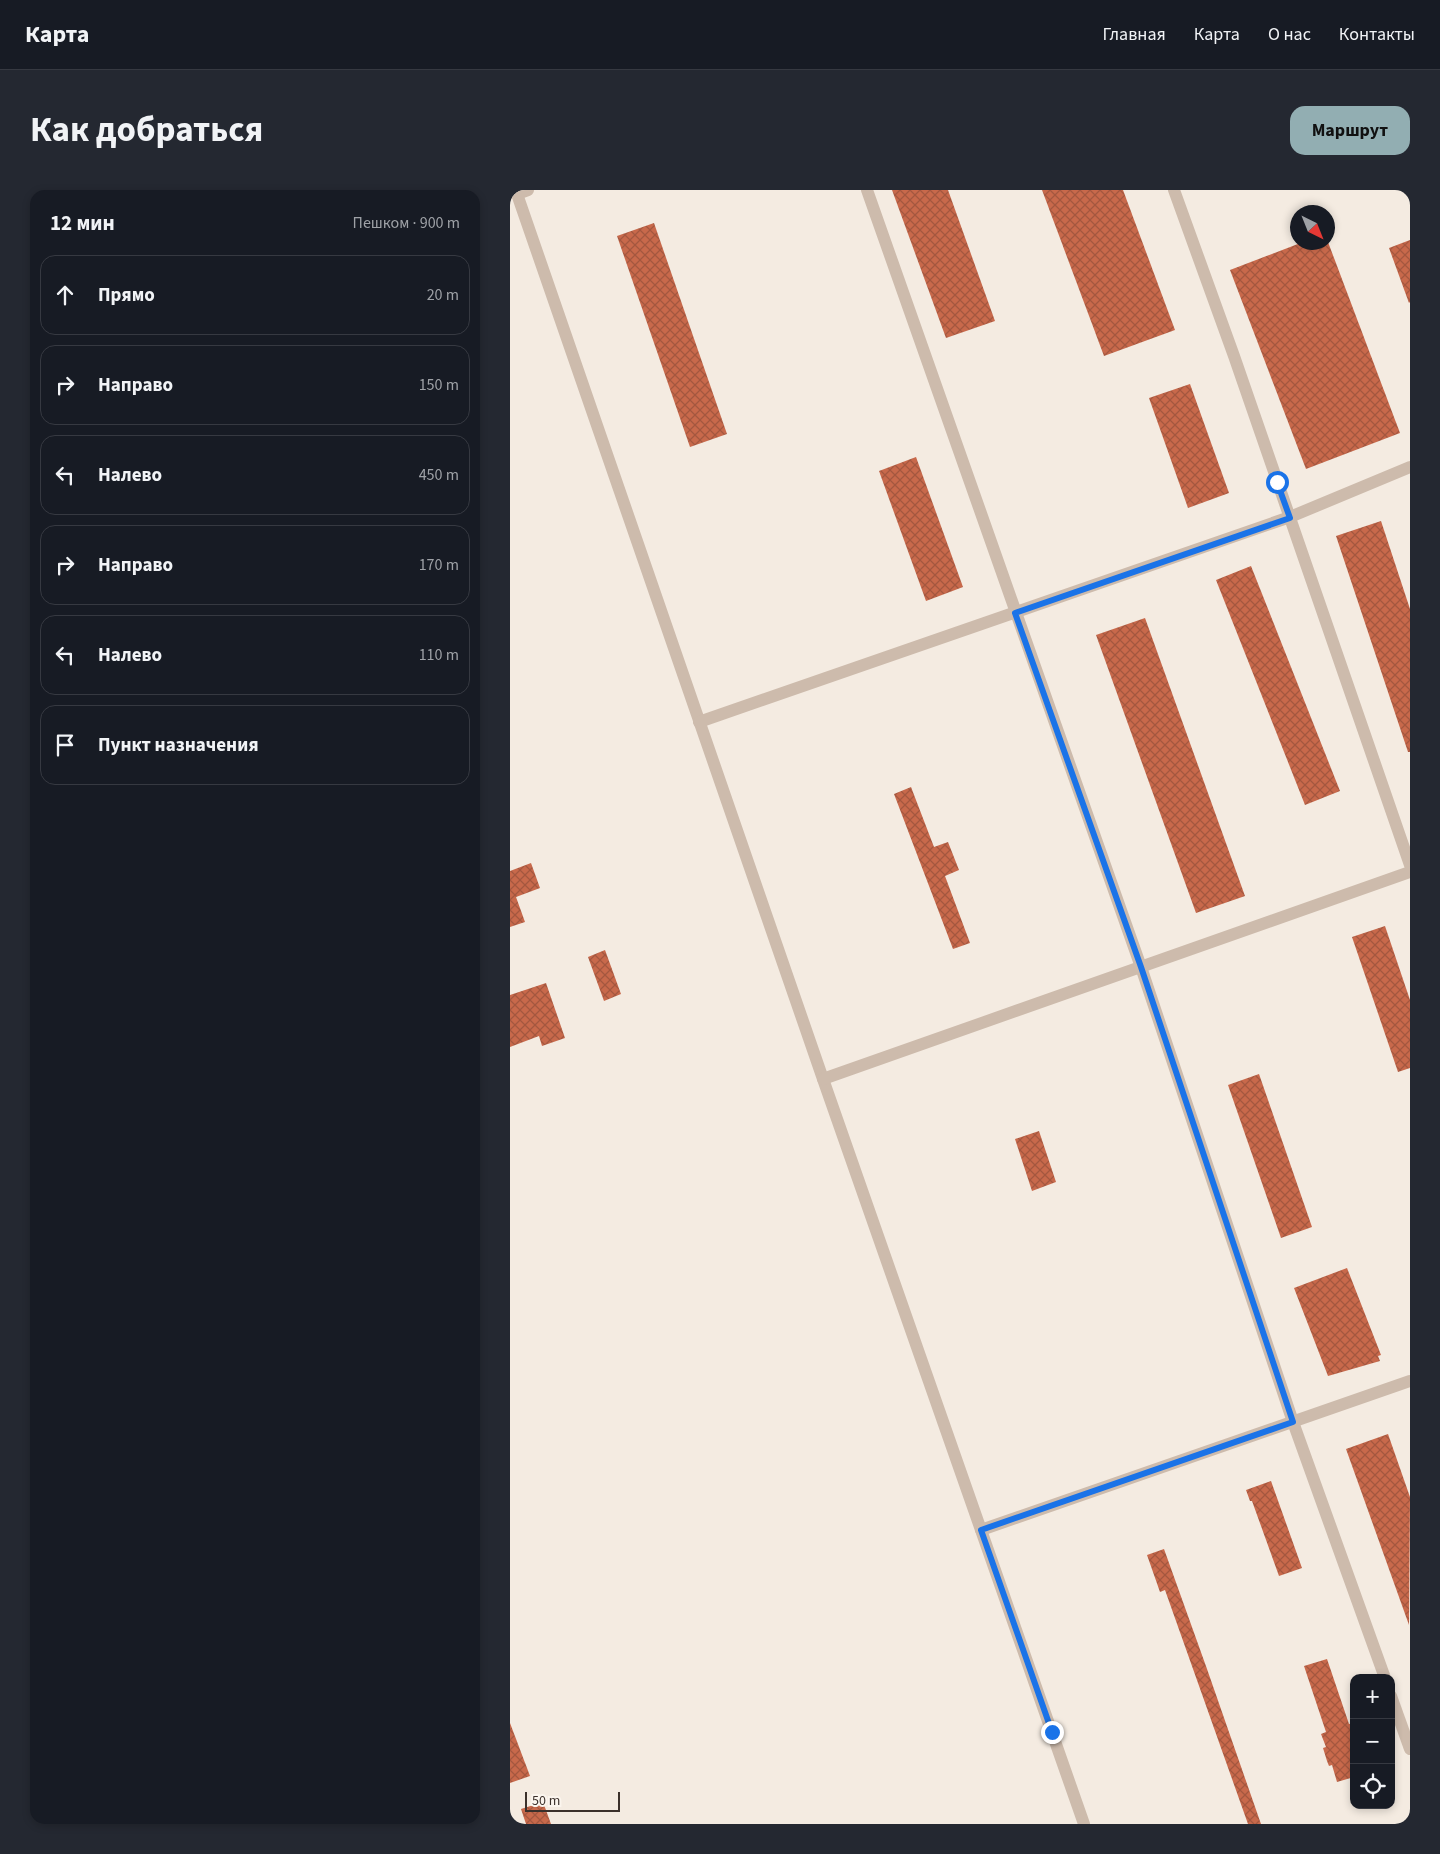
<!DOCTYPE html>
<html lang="ru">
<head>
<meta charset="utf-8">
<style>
  body { margin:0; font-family:"Source Sans 3",sans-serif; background:#242831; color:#f1f3f6 }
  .controls { position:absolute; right:15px; bottom:15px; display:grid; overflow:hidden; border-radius:10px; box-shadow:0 2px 8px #0003 }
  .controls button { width:45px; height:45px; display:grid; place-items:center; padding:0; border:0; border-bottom:1px solid #363941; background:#171b24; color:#f1f3f6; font:25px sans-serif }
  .compass { position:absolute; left:780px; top:15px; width:45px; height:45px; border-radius:50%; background:#171b24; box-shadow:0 2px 8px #0003; rotate:137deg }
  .scale { position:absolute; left:15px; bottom:12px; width:95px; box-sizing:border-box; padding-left:5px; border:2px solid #3b302b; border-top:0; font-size:14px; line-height:18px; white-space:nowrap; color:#3b302b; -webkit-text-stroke:4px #fbf5ee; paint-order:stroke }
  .stop { position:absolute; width:15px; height:15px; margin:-11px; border:4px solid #1a73e8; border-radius:50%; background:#fff }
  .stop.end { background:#1a73e8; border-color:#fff; box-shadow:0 1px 5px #0008 }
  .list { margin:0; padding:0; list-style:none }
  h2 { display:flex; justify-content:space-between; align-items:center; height:65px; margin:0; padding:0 20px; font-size:21px }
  h2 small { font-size:16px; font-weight:400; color:#9ea1a6 }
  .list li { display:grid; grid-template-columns:32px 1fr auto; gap:15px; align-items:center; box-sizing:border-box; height:80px; margin:0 10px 10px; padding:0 10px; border:1px solid #363941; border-radius:15px }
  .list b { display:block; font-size:19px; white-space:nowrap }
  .list em { font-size:16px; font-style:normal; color:#9ea1a6 }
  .icon { flex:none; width:28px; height:28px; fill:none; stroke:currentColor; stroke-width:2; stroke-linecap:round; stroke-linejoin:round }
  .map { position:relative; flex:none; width:900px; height:1634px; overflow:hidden; border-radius:15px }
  header { display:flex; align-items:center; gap:30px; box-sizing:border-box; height:70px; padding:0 25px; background:#171b24; border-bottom:1px solid #363941 }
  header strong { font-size:24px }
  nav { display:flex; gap:28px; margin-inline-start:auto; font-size:18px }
  .intro { display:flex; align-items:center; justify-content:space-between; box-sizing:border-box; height:120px; padding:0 30px }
  h1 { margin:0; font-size:35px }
  .button { padding:12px 22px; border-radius:15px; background:#92aeb2; color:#111; font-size:18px; font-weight:700 }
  main { display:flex; gap:30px; padding:0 30px }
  aside { flex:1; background:#171b24; border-radius:15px; box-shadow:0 2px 8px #0003 }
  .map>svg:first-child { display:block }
</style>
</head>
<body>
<header>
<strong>Карта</strong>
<nav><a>Главная</a><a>Карта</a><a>О нас</a><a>Контакты</a></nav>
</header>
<div class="intro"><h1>Как добраться</h1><a class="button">Маршрут</a></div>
<main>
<aside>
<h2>12 мин<small>Пешком · 900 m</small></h2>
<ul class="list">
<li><svg class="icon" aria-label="ahead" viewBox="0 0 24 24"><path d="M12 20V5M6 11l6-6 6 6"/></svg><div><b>Прямо</b></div><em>20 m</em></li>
<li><svg class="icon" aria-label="right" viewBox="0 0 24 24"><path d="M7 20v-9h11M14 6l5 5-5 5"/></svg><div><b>Направо</b></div><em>150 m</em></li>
<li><svg class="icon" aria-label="left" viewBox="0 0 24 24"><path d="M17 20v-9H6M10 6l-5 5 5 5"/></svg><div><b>Налево</b></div><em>450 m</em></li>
<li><svg class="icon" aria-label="right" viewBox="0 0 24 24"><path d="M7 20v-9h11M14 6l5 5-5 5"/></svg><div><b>Направо</b></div><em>170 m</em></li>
<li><svg class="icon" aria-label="left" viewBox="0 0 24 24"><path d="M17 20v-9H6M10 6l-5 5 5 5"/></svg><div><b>Налево</b></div><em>110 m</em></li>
<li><svg class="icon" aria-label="arrive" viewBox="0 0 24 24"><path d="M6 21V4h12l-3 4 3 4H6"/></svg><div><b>Пункт назначения</b></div></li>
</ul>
</aside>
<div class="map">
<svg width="900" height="1634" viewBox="0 0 900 1634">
  <defs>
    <pattern id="building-cross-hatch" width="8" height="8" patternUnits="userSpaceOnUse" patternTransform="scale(1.25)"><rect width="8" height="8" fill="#c8694b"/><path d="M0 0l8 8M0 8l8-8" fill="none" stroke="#a4573f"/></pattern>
  </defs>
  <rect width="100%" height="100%" fill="#f4ebe1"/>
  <g fill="url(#building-cross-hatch)">
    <path d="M382,0H438L485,131L436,148Z"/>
    <path d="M532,0H613L665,140L594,166Z"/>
    <path d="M144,33L217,244L180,257L107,46Z"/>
    <path d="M900,50V112L899,113L879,58Z"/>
    <path d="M793,52H818L890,243L796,279L720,80Z"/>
    <path d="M680,194L719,303L678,318L639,208Z"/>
    <path d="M406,267L453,397L416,411L369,281Z"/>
    <path d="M871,331L900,419V562H898L826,346Z"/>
    <path d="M741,376L830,601L795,615L706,390Z"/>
    <path d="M635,428L735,706L686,723L586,445Z"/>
    <path d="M401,597L424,657L438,652L449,680L435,686L460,753L443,759L384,604Z"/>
    <path d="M21,673L30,698L6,707L15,732L0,737V681Z"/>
    <path d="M875,736L900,810V878L888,882L842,747Z"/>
    <path d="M95,760L111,804L94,811L78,767Z"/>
    <path d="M36,793L55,848L32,856L29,846L0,857V805Z"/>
    <path d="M749,884L802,1037L771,1048L718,895Z"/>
    <path d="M529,941L546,992L522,1001L505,949Z"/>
    <path d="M837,1078L871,1165L868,1166L870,1171L818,1186L784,1098Z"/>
    <path d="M878,1244L900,1307L899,1435L836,1259Z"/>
    <path d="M761,1291L792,1378L769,1386L742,1311H740L736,1300Z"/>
    <path d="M654,1359L697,1479L751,1634H738L655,1400L650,1402L637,1365Z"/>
    <path d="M817,1469L839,1534L844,1533V1587L827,1592L822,1575L819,1576L817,1571L813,1558L816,1557L811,1544L816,1542L794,1476Z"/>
    <path d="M0,1533L20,1586L0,1593Z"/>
    <path d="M33,1612L41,1634H16L11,1619Z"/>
  </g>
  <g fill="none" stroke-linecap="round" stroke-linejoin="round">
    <g stroke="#cdbbac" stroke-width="12">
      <path d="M18,0L7,4L313,889L574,1634"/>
      <path d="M357,0L631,777L783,1232L875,1488"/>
      <path d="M664,0L724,166L900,675"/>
      <path d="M189,532L780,327L900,277"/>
      <path d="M313,889L900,682"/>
      <path d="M471,1340L900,1191"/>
      <path d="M881,1506L900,1559"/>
    </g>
  </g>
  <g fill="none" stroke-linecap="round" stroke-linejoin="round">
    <path stroke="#1a73e8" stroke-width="6" d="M542,1542L471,1340L783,1232L631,777L505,423L780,328L767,292"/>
  </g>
</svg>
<div class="controls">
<button>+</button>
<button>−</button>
<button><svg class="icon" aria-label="locate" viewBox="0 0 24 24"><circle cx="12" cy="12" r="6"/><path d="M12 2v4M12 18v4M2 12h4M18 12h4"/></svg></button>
</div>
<svg class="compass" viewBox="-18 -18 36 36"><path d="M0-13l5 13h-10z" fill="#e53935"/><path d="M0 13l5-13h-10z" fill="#9ea1a6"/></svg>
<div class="scale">50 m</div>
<div class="stop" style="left:767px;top:292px"></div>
<div class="stop end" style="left:542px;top:1542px"></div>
</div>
</main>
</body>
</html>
